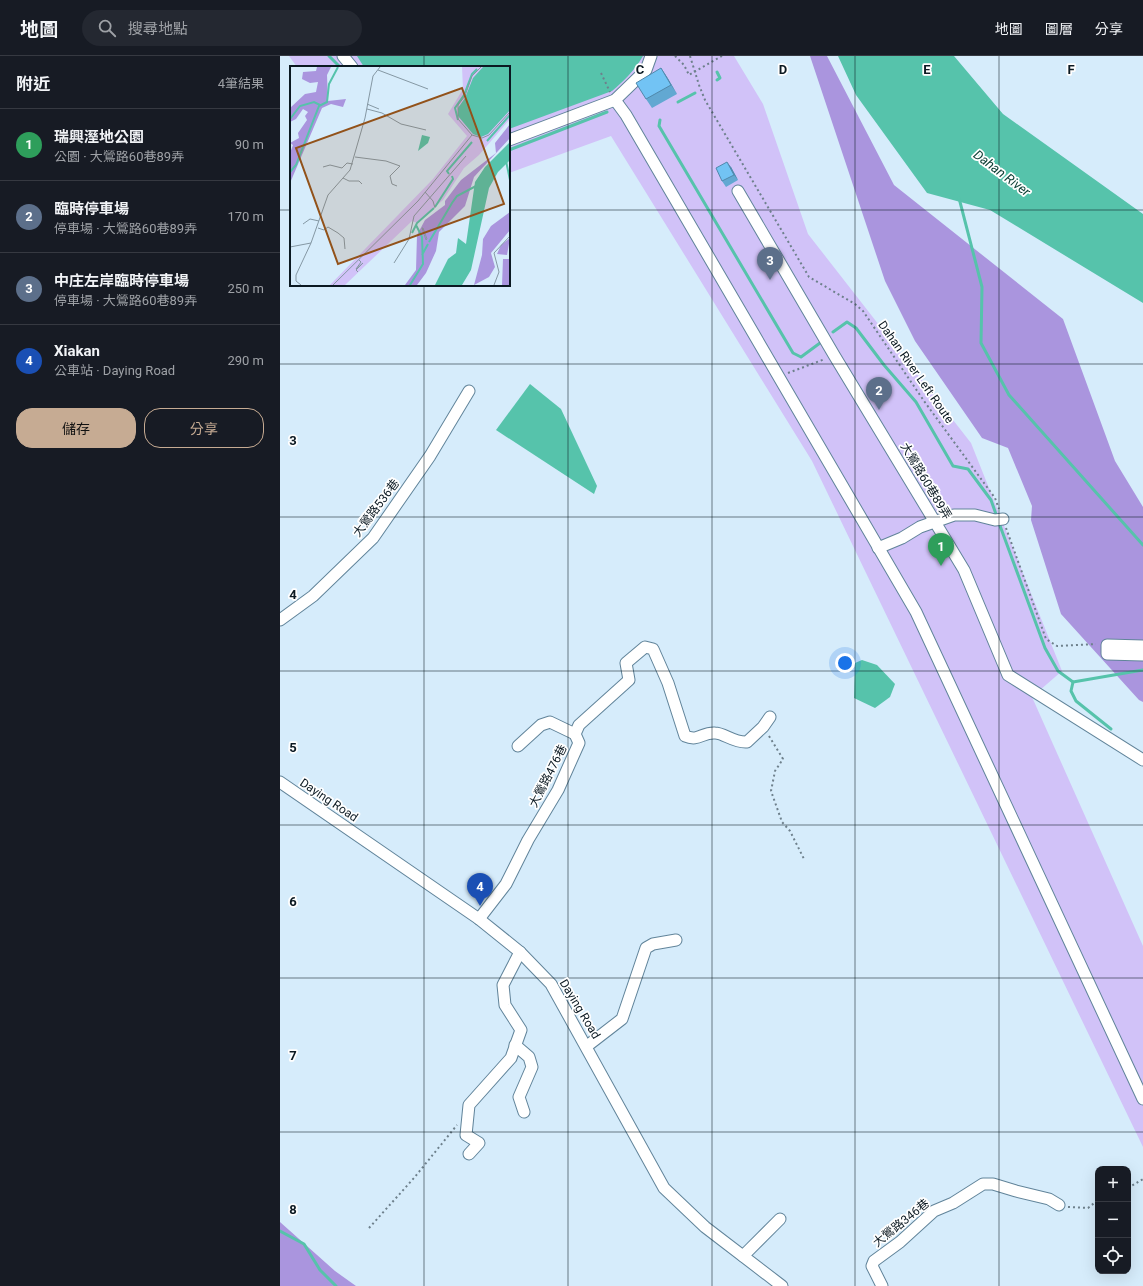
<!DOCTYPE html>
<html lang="zh-TW">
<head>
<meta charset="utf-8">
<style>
  body { margin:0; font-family:Roboto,"Noto Sans TC",sans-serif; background:#242831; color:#f1f3f6 }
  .controls { position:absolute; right:12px; bottom:12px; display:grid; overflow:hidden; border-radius:8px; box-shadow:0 4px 16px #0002 }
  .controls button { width:36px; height:36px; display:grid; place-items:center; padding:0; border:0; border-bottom:1px solid #363941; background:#171b24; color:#f1f3f6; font:20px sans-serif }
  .you { position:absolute; left:565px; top:607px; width:14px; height:14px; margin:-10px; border:3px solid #fff; border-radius:50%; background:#1a73e8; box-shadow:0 0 0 6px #1a73e833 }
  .badge { display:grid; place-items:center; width:26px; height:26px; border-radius:50%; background:#c6ab93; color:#fff; font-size:13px; font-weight:700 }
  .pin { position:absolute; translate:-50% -33px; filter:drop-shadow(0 1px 2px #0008) }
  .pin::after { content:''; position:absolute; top:21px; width:14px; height:12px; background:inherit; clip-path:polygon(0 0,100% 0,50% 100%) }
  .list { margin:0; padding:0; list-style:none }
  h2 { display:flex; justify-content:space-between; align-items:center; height:52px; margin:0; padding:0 16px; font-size:17px }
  h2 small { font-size:13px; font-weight:400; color:#9ea1a6 }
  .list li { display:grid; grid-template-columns:26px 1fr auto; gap:12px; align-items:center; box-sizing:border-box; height:72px; padding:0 16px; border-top:1px solid #363941 }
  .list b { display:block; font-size:15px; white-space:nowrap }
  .list p { margin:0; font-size:13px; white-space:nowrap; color:#9ea1a6 }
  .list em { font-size:13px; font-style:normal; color:#9ea1a6 }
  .actions { display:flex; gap:8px; padding:12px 16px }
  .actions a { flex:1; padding:9px 0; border:1px solid #c6ab93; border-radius:16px; text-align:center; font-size:14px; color:#c6ab93 }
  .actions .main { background:#c6ab93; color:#111 }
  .icon { flex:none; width:22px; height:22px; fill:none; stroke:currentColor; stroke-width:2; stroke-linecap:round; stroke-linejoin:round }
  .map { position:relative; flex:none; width:863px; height:1230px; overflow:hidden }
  header { display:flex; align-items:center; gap:24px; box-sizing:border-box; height:56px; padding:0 20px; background:#171b24; border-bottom:1px solid #363941 }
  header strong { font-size:19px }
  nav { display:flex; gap:22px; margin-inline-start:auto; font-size:14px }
  .search { width:280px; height:36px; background:#242831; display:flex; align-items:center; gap:10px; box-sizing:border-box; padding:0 14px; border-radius:22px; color:#9ea1a6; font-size:15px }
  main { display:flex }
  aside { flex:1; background:#171b24 }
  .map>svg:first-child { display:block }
</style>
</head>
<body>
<header>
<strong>地圖</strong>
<div class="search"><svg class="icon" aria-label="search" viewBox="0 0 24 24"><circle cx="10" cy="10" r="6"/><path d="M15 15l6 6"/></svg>搜尋地點</div>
<nav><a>地圖</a><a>圖層</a><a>分享</a></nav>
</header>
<main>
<aside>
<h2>附近<small>4筆結果</small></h2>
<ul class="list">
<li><span class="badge" style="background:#2e9e5b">1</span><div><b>瑞興溼地公園</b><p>公園 · 大鶯路60巷89弄</p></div><em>90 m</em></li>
<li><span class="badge" style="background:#5c6f8a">2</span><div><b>臨時停車場</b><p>停車場 · 大鶯路60巷89弄</p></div><em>170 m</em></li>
<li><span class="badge" style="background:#5c6f8a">3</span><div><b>中庄左岸臨時停車場</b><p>停車場 · 大鶯路60巷89弄</p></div><em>250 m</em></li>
<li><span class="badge" style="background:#1a4fb4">4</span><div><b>Xiakan</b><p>公車站 · Daying Road</p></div><em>290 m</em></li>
</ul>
<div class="actions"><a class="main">儲存</a><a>分享</a></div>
</aside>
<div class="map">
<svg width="863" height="1230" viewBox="0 0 863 1230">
  <rect width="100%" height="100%" fill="#d6ecfb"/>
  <path fill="#d1c2f8" d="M9,0H454L483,48L528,178L691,387L782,615L752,641L863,890V1091L532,405L331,80L229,117V11H17Z"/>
  <g fill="#aa95de">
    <path d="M530,0H547L614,129L783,263L835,405L863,451V646L859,644L781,558L751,464L752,450L728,392L702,382L635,285L605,225Z"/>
    <path d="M0,1166L55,1215L76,1230H0Z"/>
  </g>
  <g fill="#56c3ab">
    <path d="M77,0H363C355,14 344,25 332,35L229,73V11H84Z"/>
    <path d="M558,0H674L723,58L863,158V247L710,154L647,137L576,39Z"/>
    <path d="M250,328L281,353L317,430L314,438L216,374Z"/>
    <path d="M582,604L597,609L615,628L610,641L595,652L574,642L575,607Z"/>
  </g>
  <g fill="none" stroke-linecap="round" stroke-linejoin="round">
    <g stroke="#56c3ab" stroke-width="3">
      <path d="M49,0L60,11"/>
      <path d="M437,16L440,22L437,24"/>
      <path d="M398,46L415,37"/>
      <path d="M380,64L379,70L513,297L521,301L540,287"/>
      <path d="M229,94L327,56"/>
      <path d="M679,142L702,231L701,287L729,339L863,489"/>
      <path d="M553,276L567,266L576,272L604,309L636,346L673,410L688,413L711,444L717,461"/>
      <path d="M719,467L765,592L778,615L793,626L857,615L863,614"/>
      <path d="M793,626L791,635L796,645L831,673"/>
      <path d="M0,1175L24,1188L40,1214L56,1230"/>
    </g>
    <g stroke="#61849a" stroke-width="13">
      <g id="minor">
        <path d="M63,0L72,11"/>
        <path d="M335,44L346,59L636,556L863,1043"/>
        <path d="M229,84L335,44L366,14L371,0"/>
        <path d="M458,135L554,299L684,514L728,619L863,704"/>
        <path d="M598,492L622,482L640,471L674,459H695L715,464L723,463"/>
        <path d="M0,564L33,540L93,482L150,400L189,335"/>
        <path d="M863,590L827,589V598L863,599"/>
        <path d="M238,690L261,669L270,666L295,678"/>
        <path d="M0,726L199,863L240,896L271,928L384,1132L425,1171L502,1230"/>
        <path d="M199,863L226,828L248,784L278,734L299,687L295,678L299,669L349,624L346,607L365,591L373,593L388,627L405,680C419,686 422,676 435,677C444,677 454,687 467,686L483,671L490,661"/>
        <path d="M235,989L249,1001L252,1011L239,1041L244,1056"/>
        <path d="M307,990L342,963L366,892L373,888L396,884"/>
        <path d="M189,1098L199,1087L186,1079L189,1049L231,1002L241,974L225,949L223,929L240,896"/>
        <path d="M463,1200L500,1163"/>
        <path d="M602,1230L592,1210L594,1205L620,1186L654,1155L673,1147L703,1128H713L736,1135L769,1143L779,1149"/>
      </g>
    </g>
    <g stroke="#6e808c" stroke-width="2" stroke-dasharray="2 3" stroke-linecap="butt">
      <path d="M395,0L404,9L409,19L442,0"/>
      <path d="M410,0L419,29L425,44L529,221L575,248L583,255L644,345L715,442L719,453"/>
      <path d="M321,17L330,36"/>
      <path d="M508,317L545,303"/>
      <path d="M726,472L766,583L777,590L816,588"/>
      <path d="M489,680L503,703L495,715L491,735L502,766L510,775L524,803"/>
      <path d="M848,1132L863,1123"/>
      <path d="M788,1151L808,1152L818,1144"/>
      <path d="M89,1172L134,1122L177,1069"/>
    </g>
    <use href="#minor" stroke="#fff" stroke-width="11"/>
  </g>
  <g fill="#62a8d2">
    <path d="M381,12L387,21L397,38L372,52L366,43Z"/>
    <path d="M451,111L458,124L446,131L442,125Z"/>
  </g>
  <g fill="#5088ab">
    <path d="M381,12L387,21L397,38L391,29Z"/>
    <path d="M447,106L451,111L458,124L454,119Z"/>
  </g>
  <g fill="#72c3f4" stroke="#5088ab">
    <path d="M381,12L391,29L366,43L356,27Z"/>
    <path d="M447,106L454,119L442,125L436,112Z"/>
  </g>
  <path fill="none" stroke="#0b1922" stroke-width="1" stroke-opacity="0.55" d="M144,0V11M288,0V1230M432,0V1230M575,0V1230M719,0V1230M0,154H11M229,154H863M144,229V1230M0,308H863M0,461H863M0,615H863M0,769H863M0,922H863M0,1076H863"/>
  <g text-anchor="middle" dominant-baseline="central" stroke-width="3.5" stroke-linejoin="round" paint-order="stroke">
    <g font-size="12" fill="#0b1922" stroke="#fff">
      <text transform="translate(636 316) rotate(55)">Dahan River Left Route</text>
      <text transform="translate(646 425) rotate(59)">大鶯路60巷89弄</text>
      <text transform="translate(96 452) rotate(-53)">大鶯路536巷</text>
      <text transform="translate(268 720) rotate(-63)">大鶯路476巷</text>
      <text transform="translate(49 744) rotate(34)">Daying Road</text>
      <text transform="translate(300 953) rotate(59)">Daying Road</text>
      <text transform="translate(621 1167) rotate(-39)">大鶯路346巷</text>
    </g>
    <g font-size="13" font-style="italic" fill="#114238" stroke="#fff">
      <text transform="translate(722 117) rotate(37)">Dahan River</text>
    </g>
  </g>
  <g transform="translate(10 10)">
    <rect width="220" height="220" fill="#d6ecfb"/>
    <path d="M172,1H220V53L189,89L174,102L153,134L127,157L122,155L55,219H40L143,113L177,70L158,48L173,23Z" fill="#d1c2f8"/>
    <path d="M27,1H41L37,9L38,35L56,33L53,41L41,38L32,42L0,117V87L3,79L0,77L9,72L8,67L17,54L15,50L18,46L13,43L6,53L0,56V42L15,28L26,26L28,16L20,17L12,13L13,6L26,5ZM220,58V72L184,111L175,140L149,166L146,185L136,207L127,219H115L126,204L127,169L135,154L155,139V135L171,114L206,87L205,77ZM220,146V164L201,187L205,201L199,211L184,219L192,189L193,173L201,160ZM220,172L217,189L207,188L211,179ZM213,193H219L220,195V219H212Z" fill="#aa95de"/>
    <path d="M193,1H220V44L198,68L191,71L183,68L168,50V42L175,32L183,12ZM132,69L140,71L138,77L128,85ZM220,76V94L208,106L199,122L181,204L172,219H145L158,193L166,187L168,172L176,178L185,116L195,101Z" fill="#56c3ab"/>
    <path fill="none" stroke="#56c3ab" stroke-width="2" d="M0,53L10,40L24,36L30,39M168,54L165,42L174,29L182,8L187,3M197,75L220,49M216,95L220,114M0,106L6,99L29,40L37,36L39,18L48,1M159,108L157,105L182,76M145,141L163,113L162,110M122,167L127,157L144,142M139,176L162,137L167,130L186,120M132,189L138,178M120,219L133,198L132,171L126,159"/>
    <path fill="none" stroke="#8598a4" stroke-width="1" d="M191,1L182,10L175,30L168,39V53L182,69L192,72L199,69L220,46M88,4L138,23M77,38L89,43M77,43L92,47L111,58L136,64M65,91L96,95L110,100L100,110L102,118L107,120M33,101L40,99L52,102L57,97L63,98M53,112L59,115H69L72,118M135,126L143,135L145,142M13,158L20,153L29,155M28,162L34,164L38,161L48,167L54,172L55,183M132,162H133L137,173L136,174ZM0,181L21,177L38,129L60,104L75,52L83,10L90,1M104,197L119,173L124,150L176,90M68,206L66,204L73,197L66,203L71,196L69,194M11,219L6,215V209L21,177M43,219L128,135L182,69M204,219L209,206L204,187L220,170"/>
    <path fill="#92521a" fill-opacity="0.15" stroke="#92521a" stroke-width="2" d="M172,22L214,138L48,198L6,82Z"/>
    <rect width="220" height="220" fill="none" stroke="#0b1922" stroke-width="2"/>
  </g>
  <g font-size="13" text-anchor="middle" font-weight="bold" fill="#0b1922" stroke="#fff" stroke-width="3.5" stroke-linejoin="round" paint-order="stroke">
    <text x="360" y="18">C</text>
    <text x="503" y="18">D</text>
    <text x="647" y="18">E</text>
    <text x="791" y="18">F</text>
    <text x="13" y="389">3</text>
    <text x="13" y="543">4</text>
    <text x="13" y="696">5</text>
    <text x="13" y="850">6</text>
    <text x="13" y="1004">7</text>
    <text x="13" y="1158">8</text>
  </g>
</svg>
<div class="controls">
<button>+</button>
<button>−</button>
<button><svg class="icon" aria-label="locate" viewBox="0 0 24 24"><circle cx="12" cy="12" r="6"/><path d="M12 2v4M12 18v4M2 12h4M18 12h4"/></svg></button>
</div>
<div class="you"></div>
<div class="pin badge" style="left:661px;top:510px;background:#2e9e5b">1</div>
<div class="pin badge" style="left:599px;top:354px;background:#5c6f8a">2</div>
<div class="pin badge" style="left:490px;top:224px;background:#5c6f8a">3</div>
<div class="pin badge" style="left:200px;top:850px;background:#1a4fb4">4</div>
</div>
</main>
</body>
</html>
